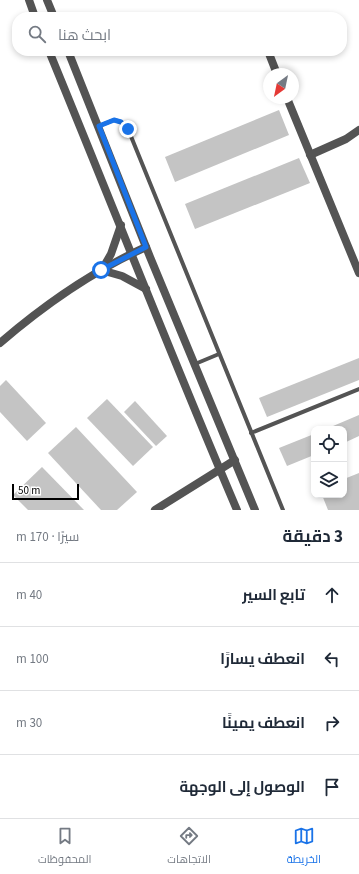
<!DOCTYPE html>
<html lang="ar">
<head>
<meta charset="utf-8">
<style>
  body { margin:0; font-family:"Source Sans 3",Cairo,sans-serif; background:#f2f2f3; color:#1f2937; direction:rtl }
  .controls { position:absolute; right:12px; bottom:12px; display:grid; overflow:hidden; border-radius:8px; box-shadow:0 2px 6px #0003 }
  .controls button { width:36px; height:36px; display:grid; place-items:center; padding:0; border:0; border-bottom:1px solid #e0e1e3; background:#fff; color:#1f2937; font:20px sans-serif }
  .compass { position:absolute; left:263px; top:68px; width:36px; height:36px; border-radius:50%; background:#fff; box-shadow:0 2px 6px #0003; rotate:213deg }
  .scale { position:absolute; left:12px; bottom:10px; width:67px; box-sizing:border-box; padding-left:4px; border:2px solid #000; border-top:0; font-size:11px; line-height:14px; white-space:nowrap; color:#000; -webkit-text-stroke:3px #fff; paint-order:stroke }
  .stop { position:absolute; width:12px; height:12px; margin:-9px; border:3px solid #1a73e8; border-radius:50%; background:#fff }
  .stop.end { background:#1a73e8; border-color:#fff; box-shadow:0 1px 4px #0008 }
  .list { margin:0; padding:0; list-style:none }
  h2 { display:flex; justify-content:space-between; align-items:center; height:52px; margin:0; padding:0 16px; font-size:17px }
  h2 small { font-size:13px; font-weight:400; color:#747a83 }
  .list li { display:grid; grid-template-columns:26px 1fr auto; gap:12px; align-items:center; box-sizing:border-box; height:64px; padding:0 16px; border-top:1px solid #e0e1e3 }
  .list b { display:block; font-size:15px; white-space:nowrap }
  .list em { font-size:13px; font-style:normal; color:#747a83 }
  .icon { flex:none; width:22px; height:22px; fill:none; stroke:currentColor; stroke-width:2; stroke-linecap:round; stroke-linejoin:round }
  .map { position:relative; flex:none; width:359px; height:510px; overflow:hidden; direction:ltr }
  .search { position:absolute; background:#fff; box-shadow:0 2px 6px #0003; left:12px; right:12px; top:12px; height:44px; display:flex; align-items:center; gap:10px; box-sizing:border-box; padding:0 14px; border-radius:16px; color:#747a83; font-size:15px }
  .sheet { height:308px; background:#fff }
  nav { display:flex; justify-content:space-around; align-items:center; box-sizing:border-box; height:56px; border-top:1px solid #e0e1e3; background:#fff; font-size:11px; color:#747a83 }
  nav a { display:grid; justify-items:center; gap:2px }
  nav .on { color:#1a73e8 }
  .map>svg:first-child { display:block }
</style>
</head>
<body>
<div class="map">
<svg width="359" height="510" viewBox="0 0 359 510">
  <rect width="100%" height="100%" fill="#fff"/>
  <g fill="#c4c4c4">
    <path d="M279,110L289,135L175,182L165,157Z"/>
    <path d="M299,158L310,183L195,229L185,204Z"/>
    <path d="M359,358V380L267,417L259,398Z"/>
    <path d="M6,380L46,423L27,441L0,412V386Z"/>
    <path d="M107,399L153,447L133,466L87,418Z"/>
    <path d="M135,401L167,436L156,446L124,412Z"/>
    <path d="M359,415V436L344,443V429H326Z"/>
    <path d="M76,427L137,492L117,510H101L48,453Z"/>
    <path d="M314,434V455L287,466L279,448Z"/>
    <path d="M42,467L84,510H28L13,495Z"/>
    <path d="M359,473V510H328L322,495H344V479Z"/>
  </g>
  <g fill="none" stroke-linecap="round" stroke-linejoin="round">
    <g stroke="#545454" stroke-width="4">
      <path d="M99,126L114,120L121,122L128,129L283,510"/>
      <path d="M195,364L219,354"/>
      <path d="M251,433L359,389"/>
    </g>
    <g stroke="#545454" stroke-width="8">
      <path d="M29,0L35,17"/>
      <path d="M47,0L54,17"/>
      <path d="M49,51C112,204 172,358 237,510"/>
      <path d="M68,51L150,257L255,510"/>
      <path d="M268,51L277,74"/>
      <path d="M287,98L359,273"/>
      <path d="M310,155L346,139L359,130"/>
      <path d="M103,268L111,254L121,225"/>
      <path d="M101,270L122,276L146,289"/>
      <path d="M0,343C44,305 93,271 146,247"/>
      <path d="M155,510L235,460"/>
    </g>
  </g>
  <g fill="none" stroke-linecap="round" stroke-linejoin="round">
    <path stroke="#1a73e8" stroke-width="5" d="M101,270L146,247L99,126L114,120L121,122L128,129"/>
  </g>
</svg>
<div class="controls">
<button><svg class="icon" aria-label="locate" viewBox="0 0 24 24"><circle cx="12" cy="12" r="6"/><path d="M12 2v4M12 18v4M2 12h4M18 12h4"/></svg></button>
<button><svg class="icon" aria-label="layers" viewBox="0 0 24 24"><path d="M12 4l9 5-9 5-9-5zM3 14l9 5 9-5"/></svg></button>
</div>
<svg class="compass" viewBox="-18 -18 36 36"><path d="M0-13l5 13h-10z" fill="#e53935"/><path d="M0 13l5-13h-10z" fill="#747a83"/></svg>
<div class="scale">50 m</div>
<div class="stop" style="left:101px;top:270px"></div>
<div class="stop end" style="left:128px;top:129px"></div>
<div class="search"><svg class="icon" aria-label="search" viewBox="0 0 24 24"><circle cx="10" cy="10" r="6"/><path d="M15 15l6 6"/></svg>ابحث هنا</div>
</div>
<section class="sheet">
<h2>3 دقيقة<small>سيرًا · 170 m</small></h2>
<ul class="list">
<li><svg class="icon" aria-label="ahead" viewBox="0 0 24 24"><path d="M12 20V5M6 11l6-6 6 6"/></svg><div><b>تابع السير</b></div><em>40 m</em></li>
<li><svg class="icon" aria-label="left" viewBox="0 0 24 24"><path d="M17 20v-9H6M10 6l-5 5 5 5"/></svg><div><b>انعطف يسارًا</b></div><em>100 m</em></li>
<li><svg class="icon" aria-label="right" viewBox="0 0 24 24"><path d="M7 20v-9h11M14 6l5 5-5 5"/></svg><div><b>انعطف يمينًا</b></div><em>30 m</em></li>
<li><svg class="icon" aria-label="arrive" viewBox="0 0 24 24"><path d="M6 21V4h12l-3 4 3 4H6"/></svg><div><b>الوصول إلى الوجهة</b></div></li>
</ul>
</section>
<nav>
<a class="on"><svg class="icon" aria-label="map" viewBox="0 0 24 24"><path d="M3 6l6-2 6 2 6-2v14l-6 2-6-2-6 2zM9 4v14M15 6v14"/></svg>الخريطة</a>
<a><svg class="icon" aria-label="directions" viewBox="0 0 24 24"><path d="M12 3l9 9-9 9-9-9zM9 14v-3h6M13 9l2 2-2 2"/></svg>الاتجاهات</a>
<a><svg class="icon" aria-label="saved" viewBox="0 0 24 24"><path d="M7 4h10v16l-5-4-5 4z"/></svg>المحفوظات</a>
</nav>
</body>
</html>
